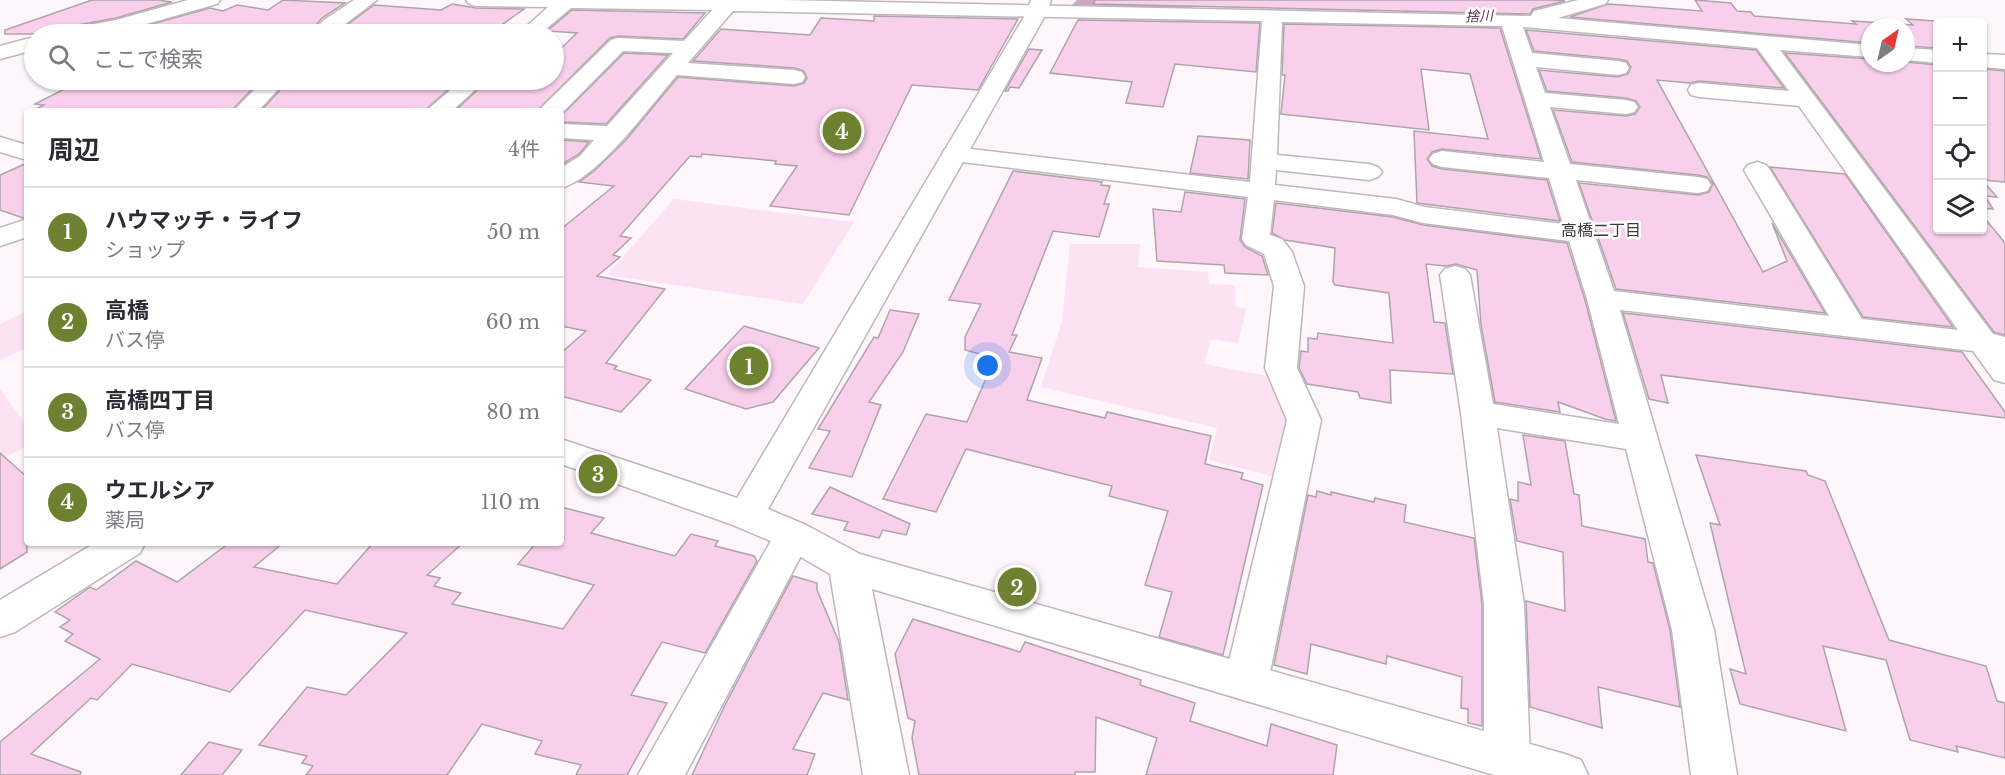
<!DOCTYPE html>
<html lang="ja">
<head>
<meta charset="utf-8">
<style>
  body { margin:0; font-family:"Libre Baskerville","Noto Sans JP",serif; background:#f2f2f3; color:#2b2b33 }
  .controls { position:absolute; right:18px; top:18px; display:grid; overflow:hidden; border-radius:6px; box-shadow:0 2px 4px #0004 }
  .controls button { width:54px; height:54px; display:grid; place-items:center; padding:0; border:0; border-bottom:2px solid #e1e1e2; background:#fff; color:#2b2b33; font:30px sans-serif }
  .compass { position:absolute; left:1861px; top:18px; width:54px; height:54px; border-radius:50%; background:#fff; box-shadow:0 2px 4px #0004; rotate:34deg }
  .you { position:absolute; left:988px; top:366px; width:21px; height:21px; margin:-15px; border:4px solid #fff; border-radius:50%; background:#1a73e8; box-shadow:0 0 0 9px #1a73e833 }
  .badge { display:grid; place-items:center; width:39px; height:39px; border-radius:50%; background:#6e8131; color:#fff; font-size:20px; font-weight:700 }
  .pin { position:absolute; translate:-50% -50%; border:3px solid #fff; box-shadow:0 2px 6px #0006 }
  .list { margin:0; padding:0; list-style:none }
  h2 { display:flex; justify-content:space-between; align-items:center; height:78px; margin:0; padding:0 24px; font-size:26px }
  h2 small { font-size:20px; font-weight:400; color:#7c7c81 }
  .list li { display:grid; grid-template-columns:39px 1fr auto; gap:18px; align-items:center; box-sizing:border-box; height:90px; padding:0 24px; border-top:2px solid #e1e1e2 }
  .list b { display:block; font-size:22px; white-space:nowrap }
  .list p { margin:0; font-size:20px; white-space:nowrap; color:#7c7c81 }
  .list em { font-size:20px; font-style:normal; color:#7c7c81 }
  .icon { flex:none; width:33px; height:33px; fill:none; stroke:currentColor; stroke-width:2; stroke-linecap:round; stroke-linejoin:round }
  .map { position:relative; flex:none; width:2005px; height:775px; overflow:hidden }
  .search { position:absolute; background:#fff; box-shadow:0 2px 4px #0004; left:24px; top:24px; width:540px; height:66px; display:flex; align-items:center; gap:15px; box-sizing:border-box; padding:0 21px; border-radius:33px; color:#7c7c81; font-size:22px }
  .panel { position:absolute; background:#fff; box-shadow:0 2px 4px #0004; left:24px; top:108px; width:540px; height:438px; border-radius:6px }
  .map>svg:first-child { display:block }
</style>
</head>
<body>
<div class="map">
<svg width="2005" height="775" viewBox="0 0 2005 775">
  <rect width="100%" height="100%" fill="#fef6fb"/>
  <g fill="#fce2f3">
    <path d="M674,199L854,222L803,304L607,275Z"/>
    <path d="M1070,244H1140L1138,267L1208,272L1209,284L1235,285L1236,307L1246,309L1238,343L1211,339L1204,364L1273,377L1292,416L1276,477L1209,460L1217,428L1041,387L1062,322Z"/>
    <path d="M27,311V348L0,360V324Z"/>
    <path d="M0,389L27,426V446L0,460Z"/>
  </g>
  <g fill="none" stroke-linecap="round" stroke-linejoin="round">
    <path fill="#9a7e92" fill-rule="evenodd" d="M1536,10L1538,11V13L1489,18L1486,16L1489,14Z"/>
    <path fill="#cea7c2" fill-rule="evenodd" d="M1198,0C1190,12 1178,16 1164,20L1087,19L1075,15L1069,8L1077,0Z"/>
  </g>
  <g fill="#f9d0ec" stroke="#ada5aa" stroke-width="1.5">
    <path d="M92,0H158L172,2L116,18L62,28L57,34H5V30Z"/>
    <path d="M283,0L345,3L322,18L308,34H141L135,32L126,34H116L210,8L223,11L237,5L268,10Z"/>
    <path d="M1095,0H1553L1565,1L1533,9L1530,14L1094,4Z"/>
    <path d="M1695,0L1731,3L1737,11L1751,12L1754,16L1856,24L1852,21L1913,25L1906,19L1950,22H1938V48L1906,46V27H1870V43L1570,17L1608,4L1702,11Z"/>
    <path d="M452,4L476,8L524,9L489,34H335L374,5L441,10Z"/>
    <path d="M572,10L705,13L683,39L618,36L610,38L537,111H455L488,80H554V55L577,33L547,31Z"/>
    <path d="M874,16L1018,19L978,90L912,85L849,215L770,206L797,166L775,164L776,161L702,154L701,157L690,156L620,236L631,238L613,255L620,257L597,276L665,289L606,363L617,366L614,369L651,380L621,412L561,396V353L586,331L561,326V229L614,186L579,182L593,172L625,141L678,77L794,86L804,83L807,78L804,71L795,68L693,61L721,29L810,35L821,18L874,21Z"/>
    <path d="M1078,20L1260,23L1256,72L1175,64L1163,107L1126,103L1132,82L1050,73Z"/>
    <path d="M1284,24L1500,28L1541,159L1442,149L1432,152L1427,159L1432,166L1442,169L1547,180L1560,221L1417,203L1414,131L1488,139L1470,74L1421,69L1429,130L1281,114L1285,75H1282Z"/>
    <path d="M1526,30L1756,50L1784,88L1699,81L1690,83L1657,80L1763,272L1787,261L1772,223L1825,313L1616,289L1579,183L1698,195L1709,192L1713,184L1707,177L1698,175L1572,162L1553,110L1626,116L1635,114L1640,107L1636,101L1626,98L1547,91L1539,70L1618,77L1628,74L1631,67L1627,61L1618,59L1534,51Z"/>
    <path d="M1029,49L1042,50L1019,88L1010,87L1008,91H1005Z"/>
    <path d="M624,53L668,55L606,124L561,122V116Z"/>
    <path d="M1785,53L1870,59V63L1906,62L1938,65V230H1983V216L2005,243V335L1994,332Z"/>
    <path d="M1983,69L2005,71V182L1983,180Z"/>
    <path d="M82,80L138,85L148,80H261L231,111H32L44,105L35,104Z"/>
    <path d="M289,80H459L424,111H261Z"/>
    <path d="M1198,136L1250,140L1248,179L1190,173Z"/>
    <path d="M561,140L589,142L579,154L561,165Z"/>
    <path d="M27,163V217L23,218L0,210V175Z"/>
    <path d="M1770,167L1845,174L1953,327L1863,317Z"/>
    <path d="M1013,171L1102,182L1101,185L1110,186L1104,204H1109L1099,237L1053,231L1012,335H1017L1009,352L1042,358L1027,400L1105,418L1107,412L1211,436L1205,464L1243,473L1241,479L1263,485L1223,655L1159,637L1172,592L1145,585L1168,511L1109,496L1112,486L966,449L936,512L883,499L926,414L967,422L995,358L965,350V337L981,304L949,300Z"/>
    <path d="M1983,181L1997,197L1985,196L1993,209L1983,208Z"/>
    <path d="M1185,192L1245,199L1240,240L1245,247L1262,256L1268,275L1225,273L1224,265L1157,261L1153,209L1181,212Z"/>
    <path d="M1276,203L1393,217L1423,225L1567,243L1585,300L1616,421L1605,419L1558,402L1560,412L1495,402L1481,325L1477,270L1456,264L1446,266L1426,264L1434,322L1445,323L1453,374L1390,370L1391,403L1360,398L1358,392L1307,384L1299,368L1301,351L1308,352V338L1317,339L1318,333L1393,343L1389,293L1335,285L1333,282L1335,248L1285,240L1272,233Z"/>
    <path d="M890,310L919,314L903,352L869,402L881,405L852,477L809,468L830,431L818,429L874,337L878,338Z"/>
    <path d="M1623,313L1962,352L2005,412V418L1661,375L1668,403L1649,399Z"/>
    <path d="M744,326L819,348L773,402L746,409L685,389Z"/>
    <path d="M1523,435L1565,441L1574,494L1579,495L1582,526L1645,539L1648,562L1653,563L1670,630L1680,707L1598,687L1602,728L1530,707L1526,601L1565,611L1563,552L1517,541L1510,499L1518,501V482L1531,485Z"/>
    <path d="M0,453L27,477V552L0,569Z"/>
    <path d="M1696,455L1806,471L1808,475L1825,481L1889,640L1986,666L1997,701L2005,703V758L1956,746L1958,752L1910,740L1886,660L1823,646L1846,731L1740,704L1730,669L1746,674L1710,523L1720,525Z"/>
    <path d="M830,487L910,524L906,535L883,530L879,538L844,530L848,522L812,514Z"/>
    <path d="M1317,491L1331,495V492L1374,502L1375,498L1406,505L1404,522L1474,538L1482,604V726L1468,723V709L1461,708L1462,677L1387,656L1386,664L1311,644L1307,674L1274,665L1308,495L1316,497Z"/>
    <path d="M561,507L604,518L591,533L675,556L691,534L718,541L715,546L754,556L757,561L705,653L662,642L631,695L667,703L627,775H576L581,765L535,754L542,741L482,724L447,775H306L313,766L302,763L307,756L259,745L307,687L346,695L407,633L305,610L230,692L132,664L97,700L91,698L31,754L81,772L80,775H0V742L100,659L65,641L73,634L60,627L70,620L55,612L90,587L96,590L136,561L177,582L229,543H283L254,567L337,584L373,543H463L427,575L440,578L434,586L461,593L452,604L563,629L594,585L518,564L536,543H561Z"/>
    <path d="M793,576L817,583V590L839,642L848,700L823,693L793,749L815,754L807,775H692L725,705Z"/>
    <path d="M913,619L1020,652L1025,642L1141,680L1140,685L1195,703L1190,721L1267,746L1271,724L1337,745L1333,775H1146L1157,738L1096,717L1095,772H1075V775H919L912,738L915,721L908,718L895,654Z"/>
    <path d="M209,742L242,750L222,775H181Z"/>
  </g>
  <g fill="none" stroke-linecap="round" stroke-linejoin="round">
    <g stroke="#bfb7bc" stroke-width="3">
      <g id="street">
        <path d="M188,0H220L217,4L118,32L104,34H59L62,30L116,20Z"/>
        <path d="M354,0H377L332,34H310L324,20Z"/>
        <path d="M466,0H782L1531,16L1534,11L1578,0H1608L1605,4L1558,18L1870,45V57L1780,50L1993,334L2005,337V383L1994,380L1973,351L1620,310L1714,630L1737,775H1691L1672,630L1626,449L1497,428L1524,604L1530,758L1523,773L1517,775L1491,773L1484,758V604L1461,413L1440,275L1445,269L1455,266L1465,269L1470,275L1493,404L1619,424L1587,299L1569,241L1423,223L1393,215L1274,200L1270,235L1282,239L1292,252L1304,286L1297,368L1321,420L1268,682L1261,695L1246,701L1231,695L1224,682L1287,420L1265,368L1274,286L1264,254L1246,245L1242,239L1248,197L954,161L945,159L942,154L945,149L954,147L1250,182L1262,21L733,11L688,63L794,70L802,72L805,77L802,82L794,84L677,75C650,106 599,178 561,188V168L580,156L594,140L561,138V124L607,126L673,53L623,51L561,114V111H539L543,106L611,40L618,38L684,41L712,10L571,8L540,34H518L548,7L476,6L469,4ZM1282,22L1502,26L1544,162L1442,151L1433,154L1429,159L1433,164L1442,167L1549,178L1563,224L1425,207L1396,199L1275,185L1276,170L1369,180L1378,177L1382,172L1378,167L1369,164L1277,155ZM1523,27L1757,48L1789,91L1699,83L1691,85L1688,90L1691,95L1699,97L1799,106L1958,330L1862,319L1770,170L1766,165L1757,162L1748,165L1744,170L1829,316L1614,291L1576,180L1698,193L1707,191L1711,185L1707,179L1698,177L1570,164L1550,107L1626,114L1634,112L1638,107L1634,102L1626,100L1545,93L1536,67L1618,75L1626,73L1629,68L1626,63L1618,61L1532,53Z"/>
        <path d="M34,37V50L0,59V46Z"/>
        <path d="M1906,48L1938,50V63L1906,60Z"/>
        <path d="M1982,54L2005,55V69L1982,67Z"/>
        <path d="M264,80H287L258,111H233Z"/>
        <path d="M462,80H486L452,111H426Z"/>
        <path d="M27,219V237L0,246V228Z"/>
        <path d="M793,521L806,525L812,535L685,775H638L780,525Z"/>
      </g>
    </g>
    <g stroke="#bfb7bc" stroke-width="3">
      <g id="secondary">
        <path d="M1031,0H1051L1047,12L768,509L806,525L860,554L1565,754L1581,760L1588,775H1494L872,589L909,775H863L830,574L780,545L733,525L561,464V439L737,498L1027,12Z"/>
        <path d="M0,137L27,145V160L0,152Z"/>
        <path d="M95,543H145L140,553L15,632L0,637V600Z"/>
      </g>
    </g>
    <use href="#street" fill="#fff" fill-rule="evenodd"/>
    <use href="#secondary" fill="#fff" fill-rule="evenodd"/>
  </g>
  <g text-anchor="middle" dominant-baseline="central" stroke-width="5" stroke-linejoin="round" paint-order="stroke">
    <g font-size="14" font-style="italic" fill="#612f54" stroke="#fff">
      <text transform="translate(1479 16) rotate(-2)">捨川</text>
    </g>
    <g font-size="16" fill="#403a3e" stroke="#fff">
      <text x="1601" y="230">高橋二丁目</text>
    </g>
  </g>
</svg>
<div class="controls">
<button>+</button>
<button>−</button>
<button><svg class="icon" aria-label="locate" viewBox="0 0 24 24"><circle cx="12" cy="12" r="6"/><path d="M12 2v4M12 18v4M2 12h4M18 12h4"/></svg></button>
<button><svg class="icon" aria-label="layers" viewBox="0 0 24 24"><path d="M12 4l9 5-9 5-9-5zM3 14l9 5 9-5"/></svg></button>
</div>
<svg class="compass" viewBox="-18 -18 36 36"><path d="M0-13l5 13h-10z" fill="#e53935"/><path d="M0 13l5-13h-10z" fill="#7c7c81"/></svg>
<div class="you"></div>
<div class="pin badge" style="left:749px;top:366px">1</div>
<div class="pin badge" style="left:1017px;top:587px">2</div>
<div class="pin badge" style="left:598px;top:474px">3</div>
<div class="pin badge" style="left:842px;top:131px">4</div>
<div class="search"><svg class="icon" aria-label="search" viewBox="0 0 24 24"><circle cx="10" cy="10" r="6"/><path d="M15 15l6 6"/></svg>ここで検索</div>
<section class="panel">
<h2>周辺<small>4件</small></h2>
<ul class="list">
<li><span class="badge">1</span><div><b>ハウマッチ・ライフ</b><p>ショップ</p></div><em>50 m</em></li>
<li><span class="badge">2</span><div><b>高橋</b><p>バス停</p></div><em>60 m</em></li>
<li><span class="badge">3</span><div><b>高橋四丁目</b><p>バス停</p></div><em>80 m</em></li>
<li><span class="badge">4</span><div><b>ウエルシア</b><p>薬局</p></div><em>110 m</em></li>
</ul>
</section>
</div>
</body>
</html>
